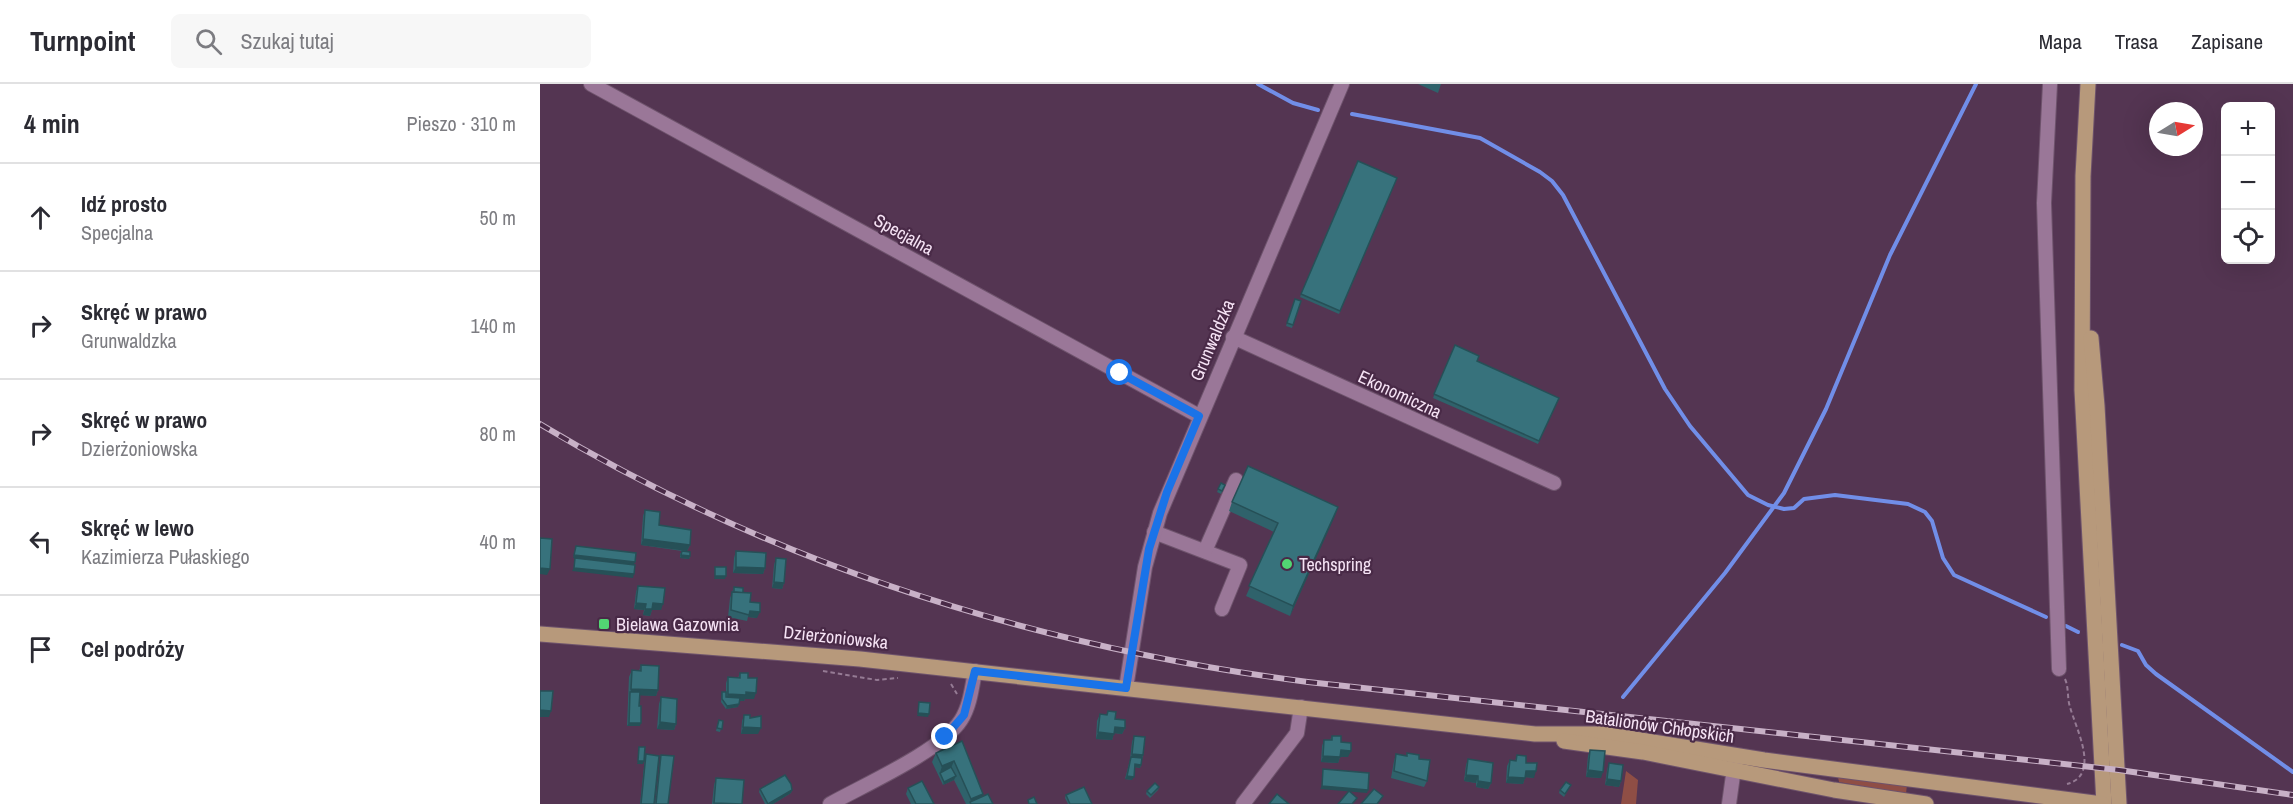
<!DOCTYPE html>
<html lang="pl">
<head>
<meta charset="utf-8">
<style>
  body { margin:0; font-family:"Archivo Narrow",sans-serif; background:#f7f7f7; color:#2b2b33 }
  .controls { position:absolute; right:18px; top:18px; display:grid; overflow:hidden; border-radius:9px; box-shadow:0 6px 24px #0002 }
  .controls button { width:54px; height:54px; display:grid; place-items:center; padding:0; border:0; border-bottom:2px solid #e1e1e2; background:#fff; color:#2b2b33; font:30px sans-serif }
  .compass { position:absolute; left:1609px; top:18px; width:54px; height:54px; border-radius:50%; background:#fff; box-shadow:0 6px 24px #0002; rotate:79deg }
  .stop { position:absolute; width:18px; height:18px; margin:-14px; border:4px solid #1a73e8; border-radius:50%; background:#fff }
  .stop.end { background:#1a73e8; border-color:#fff; box-shadow:0 2px 6px #0008 }
  .list { margin:0; padding:0; list-style:none }
  h2 { display:flex; justify-content:space-between; align-items:center; height:78px; margin:0; padding:0 24px; font-size:26px }
  h2 small { font-size:20px; font-weight:400; color:#7c7c81 }
  .list li { display:grid; grid-template-columns:39px 1fr auto; gap:18px; align-items:center; box-sizing:border-box; height:108px; padding:0 24px; border-top:2px solid #e1e1e2 }
  .list b { display:block; font-size:22px; white-space:nowrap }
  .list p { margin:0; font-size:20px; white-space:nowrap; color:#7c7c81 }
  .list em { font-size:20px; font-style:normal; color:#7c7c81 }
  .icon { flex:none; width:33px; height:33px; fill:none; stroke:currentColor; stroke-width:2; stroke-linecap:round; stroke-linejoin:round }
  .map { position:relative; flex:none; width:1753px; height:720px; overflow:hidden }
  header { display:flex; align-items:center; gap:36px; box-sizing:border-box; height:84px; padding:0 30px; background:#fff; border-bottom:2px solid #e1e1e2 }
  header strong { font-size:28px }
  nav { display:flex; gap:33px; margin-inline-start:auto; font-size:21px }
  .search { width:420px; height:54px; background:#f7f7f7; display:flex; align-items:center; gap:15px; box-sizing:border-box; padding:0 21px; border-radius:9px; color:#7c7c81; font-size:22px }
  main { display:flex }
  aside { flex:1; background:#fff }
  .map>svg:first-child { display:block }
</style>
</head>
<body>
<header>
<strong>Turnpoint</strong>
<div class="search"><svg class="icon" aria-label="search" viewBox="0 0 24 24"><circle cx="10" cy="10" r="6"/><path d="M15 15l6 6"/></svg>Szukaj tutaj</div>
<nav><a>Mapa</a><a>Trasa</a><a>Zapisane</a></nav>
</header>
<main>
<aside>
<h2>4 min<small>Pieszo · 310 m</small></h2>
<ul class="list">
<li><svg class="icon" aria-label="ahead" viewBox="0 0 24 24"><path d="M12 20V5M6 11l6-6 6 6"/></svg><div><b>Idź prosto</b><p>Specjalna</p></div><em>50 m</em></li>
<li><svg class="icon" aria-label="right" viewBox="0 0 24 24"><path d="M7 20v-9h11M14 6l5 5-5 5"/></svg><div><b>Skręć w prawo</b><p>Grunwaldzka</p></div><em>140 m</em></li>
<li><svg class="icon" aria-label="right" viewBox="0 0 24 24"><path d="M7 20v-9h11M14 6l5 5-5 5"/></svg><div><b>Skręć w prawo</b><p>Dzierżoniowska</p></div><em>80 m</em></li>
<li><svg class="icon" aria-label="left" viewBox="0 0 24 24"><path d="M17 20v-9H6M10 6l-5 5 5 5"/></svg><div><b>Skręć w lewo</b><p>Kazimierza Pułaskiego</p></div><em>40 m</em></li>
<li><svg class="icon" aria-label="arrive" viewBox="0 0 24 24"><path d="M6 21V4h12l-3 4 3 4H6"/></svg><div><b>Cel podróży</b></div></li>
</ul>
</aside>
<div class="map">
<svg width="1753" height="720" viewBox="0 0 1753 720">
  <rect width="100%" height="100%" fill="#543552"/>
  <g fill="#8f4e45">
    <path d="M1086,687L1098,696L1096,720H1081Z"/>
    <path d="M1298,693L1367,700L1366,710L1299,698Z"/>
  </g>
  <g fill="none" stroke-linecap="round" stroke-linejoin="round">
    <g stroke="#718ee8" stroke-width="4">
      <path d="M718,0L753,19L778,26"/>
      <path d="M812,30L940,54L1000,88L1012,97L1023,111L1125,305L1150,342L1208,411L1228,421L1244,425L1254,424L1264,415L1295,411L1368,420L1385,428L1392,437L1403,474L1414,491L1506,533"/>
      <path d="M1526,542L1538,548"/>
      <path d="M1582,561L1598,567L1606,581L1616,590L1753,688"/>
      <path d="M1083,613L1185,489L1244,409L1286,325L1350,171L1436,0"/>
    </g>
    <g stroke="#6e536c" stroke-width="16">
      <g id="minor">
        <path d="M51,0L659,332"/>
        <path d="M1510,0L1504,119L1519,585"/>
        <path d="M693,253L1014,399"/>
        <path d="M614,448L700,481L682,525"/>
        <path d="M665,467L696,396"/>
        <path d="M586,604L605,483L620,429L802,0"/>
        <path d="M290,720C324,701 401,667 421,636C430,622 432,603 435,587"/>
        <path d="M703,720L757,649L761,623"/>
        <path d="M1189,720L1195,677"/>
      </g>
    </g>
    <g stroke="#6e536c" stroke-width="17">
      <g id="major">
        <path d="M1548,0L1543,92L1542,306L1564,720"/>
        <path d="M1551,254L1557,322L1579,720"/>
        <path d="M0,550L320,575L995,650H1063L1224,676L1562,720"/>
        <path d="M1024,657L1103,668L1294,706L1386,720"/>
      </g>
    </g>
    <g stroke="#957b94" stroke-width="2" stroke-dasharray="4.5 3" stroke-linecap="butt">
      <path d="M283,587L337,596L358,594"/>
      <path d="M1525,595C1529,604 1527,614 1530,623C1536,645 1561,691 1527,700"/>
      <path d="M411,600L417,610"/>
    </g>
    <use href="#minor" stroke="#9a7798" stroke-width="14"/>
    <use href="#major" stroke="#b7997b" stroke-width="15"/>
    <g stroke="#c8b1c7" stroke-width="6">
      <path id="rail" d="M0,340C235,481 497,563 768,598L1579,686L1753,711"/>
    </g>
    <use href="#rail" stroke="#492a47" stroke-width="4" stroke-dasharray="11" stroke-linecap="butt"/>
  </g>
  <g fill="#2f626b">
    <path d="M878,0H901L898,9Z"/>
    <path d="M818,77L857,94L799,230L760,213Z"/>
    <path d="M755,215L761,217L752,244L746,242Z"/>
    <path d="M915,261L937,277L1019,314L998,360L893,314Z"/>
    <path d="M681,399L685,401L681,410L677,408Z"/>
    <path d="M692,418L798,423L750,532L706,512L734,448L689,427Z"/>
    <path d="M105,426L119,441L150,461L147,467L150,472L149,475L140,474V470L142,467L101,461L103,432Z"/>
    <path d="M196,467L225,484L223,490L193,489L194,474Z"/>
    <path d="M236,474L244,499L242,505L232,504L234,481Z"/>
    <path d="M98,502L121,526H112L110,532L103,531L104,526L94,525L96,508Z"/>
    <path d="M194,503L203,509L210,518L217,534L208,533L207,537L188,533L190,514Z"/>
    <path d="M101,581L118,606L116,612L100,611V642H87L89,593L92,586L99,587Z"/>
    <path d="M200,589L208,594L214,615H205L204,617H199L198,623L186,625L181,618L182,608H186V599L188,593L198,594Z"/>
    <path d="M121,613L136,640L134,646L117,645L119,620Z"/>
    <path d="M568,627L585,644L582,650L574,649L572,656L556,655L557,637L560,630L566,631Z"/>
    <path d="M204,631L210,634L218,650H201L202,637Z"/>
    <path d="M179,636L183,637L180,648L176,647Z"/>
    <path d="M594,652L603,671L601,681L600,684L595,683L592,696L585,695L590,676L592,658Z"/>
    <path d="M792,652L801,658L808,673H800L798,679L781,678L782,662L784,656H790Z"/>
    <path d="M422,657L442,712L453,720H426L414,696L403,701L392,678L396,669Z"/>
    <path d="M1050,666L1061,694L1046,693L1048,672Z"/>
    <path d="M867,669L879,675L887,697L884,703L851,694L854,677L856,670L866,672Z"/>
    <path d="M106,670L114,720H100L105,673Z"/>
    <path d="M121,671L128,720H115Z"/>
    <path d="M977,671L986,679L994,694L985,693L983,700L966,699L967,682L970,676L975,677Z"/>
    <path d="M928,675L951,699L948,705L936,703V699L924,697L926,681Z"/>
    <path d="M1069,679L1081,697L1079,703L1065,701L1067,686Z"/>
    <path d="M176,694L202,720H172L174,701Z"/>
    <path d="M1031,701L1024,713L1019,709L1020,706Z"/>
    <path d="M619,703L618,706L610,714L606,710L607,707Z"/>
    <path d="M368,704L394,720H371L366,710Z"/>
    <path d="M220,705L252,706L251,709L233,720H225L219,708Z"/>
    <path d="M526,711L552,720H528L525,714Z"/>
  </g>
  <g fill="#265057">
    <path d="M798,423L795,432L750,532L753,522Z"/>
    <path d="M103,455L150,461L147,467L101,461Z"/>
    <path d="M34,471L95,478L94,481L33,474Z"/>
    <path d="M141,471L150,472L149,475L140,474Z"/>
    <path d="M196,483L225,484L223,490L193,489Z"/>
    <path d="M0,484L10,485L7,491L0,490Z"/>
    <path d="M34,484L94,490L93,494L32,487Z"/>
    <path d="M175,492H186L185,495H174Z"/>
    <path d="M234,498L244,499L242,505L232,504Z"/>
    <path d="M96,519L106,520L104,526L94,525Z"/>
    <path d="M113,519L123,520L121,526H112L110,532L103,531L105,525Z"/>
    <path d="M210,527L220,528L217,534L208,533Z"/>
    <path d="M91,605L118,606L116,612L90,611Z"/>
    <path d="M206,608L216,609L214,615H205L204,617L185,616L188,610Z"/>
    <path d="M199,620L198,623L186,625L187,622Z"/>
    <path d="M0,626L11,627L9,633H0Z"/>
    <path d="M378,629L389,630L388,633L377,632Z"/>
    <path d="M120,638L136,640L134,646L117,645Z"/>
    <path d="M89,639H101L100,642H87Z"/>
    <path d="M203,643L221,644L218,650H201Z"/>
    <path d="M575,643L585,644L582,650L573,649Z"/>
    <path d="M558,648L574,650L572,656L556,655Z"/>
    <path d="M801,666L811,667L808,673H798Z"/>
    <path d="M592,670L603,671L601,677L590,676Z"/>
    <path d="M783,672L800,673L798,679L781,678Z"/>
    <path d="M98,677H104L103,680H97Z"/>
    <path d="M414,677L410,686L400,689L402,682Z"/>
    <path d="M595,680L601,681L600,684L594,683Z"/>
    <path d="M1048,686L1063,688L1061,694L1046,693Z"/>
    <path d="M986,687H996L994,694L984,693Z"/>
    <path d="M926,691L938,692L936,699L924,697Z"/>
    <path d="M416,692L414,696L403,701L404,698Z"/>
    <path d="M587,692L594,693L592,696L585,695Z"/>
    <path d="M968,693L985,694L983,700L966,699Z"/>
    <path d="M1067,695L1081,697L1079,703L1065,701Z"/>
    <path d="M938,697L951,699L948,705L936,703Z"/>
    <path d="M782,702L828,706L827,709L780,705Z"/>
    <path d="M252,706L251,709L233,720H229Z"/>
    <path d="M443,710L439,719L430,718L431,715Z"/>
  </g>
  <g fill="#37727c" stroke="#265057" stroke-width="1.5">
    <path d="M818,77L857,94L800,227L761,210Z"/>
    <path d="M755,215L761,217L753,241L747,239Z"/>
    <path d="M915,261L939,272L937,277L1019,314L999,357L894,310Z"/>
    <path d="M708,382L798,423L753,522L709,502L738,439L692,418Z"/>
    <path d="M681,399L685,401L682,407L678,405Z"/>
    <path d="M105,426L120,428L119,441L151,446L150,461L103,455Z"/>
    <path d="M0,454L12,455L10,485L0,484Z"/>
    <path d="M36,462L96,469L95,478L34,471Z"/>
    <path d="M142,467L150,468V472L141,471Z"/>
    <path d="M196,467L226,469L225,484L196,483Z"/>
    <path d="M35,474L95,481L94,490L34,484Z"/>
    <path d="M236,474L246,475L244,499L234,498Z"/>
    <rect x="175" y="483" width="11" height="9"/>
    <path d="M98,502L125,504L123,520L113,519L112,525H105L106,520L96,519Z"/>
    <path d="M194,503L203,504V509L194,508Z"/>
    <path d="M192,508L211,509L210,518L220,519V528L210,527L209,531L191,526Z"/>
    <path d="M101,581L119,582L118,606L91,605L92,586L101,587Z"/>
    <path d="M200,589H208V594H217L216,609L206,608V611L188,610V593L200,594Z"/>
    <path d="M0,607H13L11,627L0,626Z"/>
    <path d="M90,608H100L99,622H101V639H89Z"/>
    <path d="M182,608H186V613L200,614L199,620L187,622L182,615Z"/>
    <path d="M121,613L137,615L136,640L120,638Z"/>
    <path d="M379,618L390,619L389,630L378,629Z"/>
    <path d="M568,627L576,628L575,635L585,636V644L575,643L574,650L558,648L560,630L567,631Z"/>
    <path d="M204,631H210V634L221,632V644L203,643Z"/>
    <path d="M179,636L183,637L182,645L177,644Z"/>
    <path d="M594,652L605,653L603,671L592,670Z"/>
    <path d="M792,652H801V658L811,659V667L801,666L800,673L783,672L784,656H792Z"/>
    <path d="M422,657L443,710L431,715L414,677L402,682L396,669Z"/>
    <path d="M99,663H105L104,677H98Z"/>
    <path d="M1050,666L1065,667L1063,688L1048,686Z"/>
    <path d="M867,669L879,671V675L890,676L887,697L854,687L856,670L867,672Z"/>
    <path d="M106,670L119,672L114,720H101Z"/>
    <path d="M121,671L134,672L128,720H116Z"/>
    <path d="M977,671L986,672V679H997L996,687H986L985,694L968,693L970,676L976,677Z"/>
    <path d="M591,673L602,674L601,681L595,680L594,693L587,692Z"/>
    <path d="M928,675L953,679L951,699L938,697V692L926,691Z"/>
    <path d="M1069,679L1083,681L1081,697L1067,695Z"/>
    <path d="M411,683L416,692L404,698L400,689Z"/>
    <path d="M783,685L829,689L828,706L782,702Z"/>
    <path d="M245,691L251,700L252,706L228,720L220,705Z"/>
    <path d="M176,694L204,696L202,720L174,719Z"/>
    <path d="M382,697L394,720H376L368,704Z"/>
    <path d="M1026,698L1031,701L1025,710L1020,706Z"/>
    <path d="M615,699L619,703L611,711L607,707Z"/>
    <path d="M544,703L552,720H530L526,711Z"/>
    <path d="M834,705L843,712L837,720H821Z"/>
    <path d="M809,707L817,714L812,720H798Z"/>
    <path d="M448,710L453,720H431L430,718Z"/>
    <path d="M737,710L749,720H729Z"/>
    <path d="M494,713L497,720H489L488,716Z"/>
  </g>
  <g fill="none" stroke-linecap="round" stroke-linejoin="round">
    <path stroke="#1a73e8" stroke-width="8" d="M405,653L424,631L435,587L586,604L609,465L627,408L659,332L580,289"/>
  </g>
  <g fill="#52d673" stroke="#492a47" stroke-width="2">
    <circle cx="747" cy="480" r="6"/>
    <rect x="58" y="534" width="12" height="12" rx="3"/>
  </g>
  <g text-anchor="middle" dominant-baseline="central" stroke-width="4.5" stroke-linejoin="round" paint-order="stroke">
    <g font-size="18" fill="#f6e3f5" stroke="#492a47">
      <text transform="translate(364 150) rotate(29)">Specjalna</text>
      <text transform="translate(672 256) rotate(-67)">Grunwaldzka</text>
      <text transform="translate(860 310) rotate(25)">Ekonomiczna</text>
      <text transform="translate(296 553) rotate(6)">Dzierżoniowska</text>
      <text transform="translate(1120 642) rotate(8)">Batalionów Chłopskich</text>
    </g>
    <g font-size="18" fill="#f6e3f5" stroke="#492a47" text-anchor="start">
      <text x="759" y="480">Techspring</text>
      <text x="76" y="540">Bielawa Gazownia</text>
    </g>
  </g>
</svg>
<div class="controls">
<button>+</button>
<button>−</button>
<button><svg class="icon" aria-label="locate" viewBox="0 0 24 24"><circle cx="12" cy="12" r="6"/><path d="M12 2v4M12 18v4M2 12h4M18 12h4"/></svg></button>
</div>
<svg class="compass" viewBox="-18 -18 36 36"><path d="M0-13l5 13h-10z" fill="#e53935"/><path d="M0 13l5-13h-10z" fill="#7c7c81"/></svg>
<div class="stop" style="left:580px;top:289px"></div>
<div class="stop end" style="left:405px;top:653px"></div>
</div>
</main>
</body>
</html>
